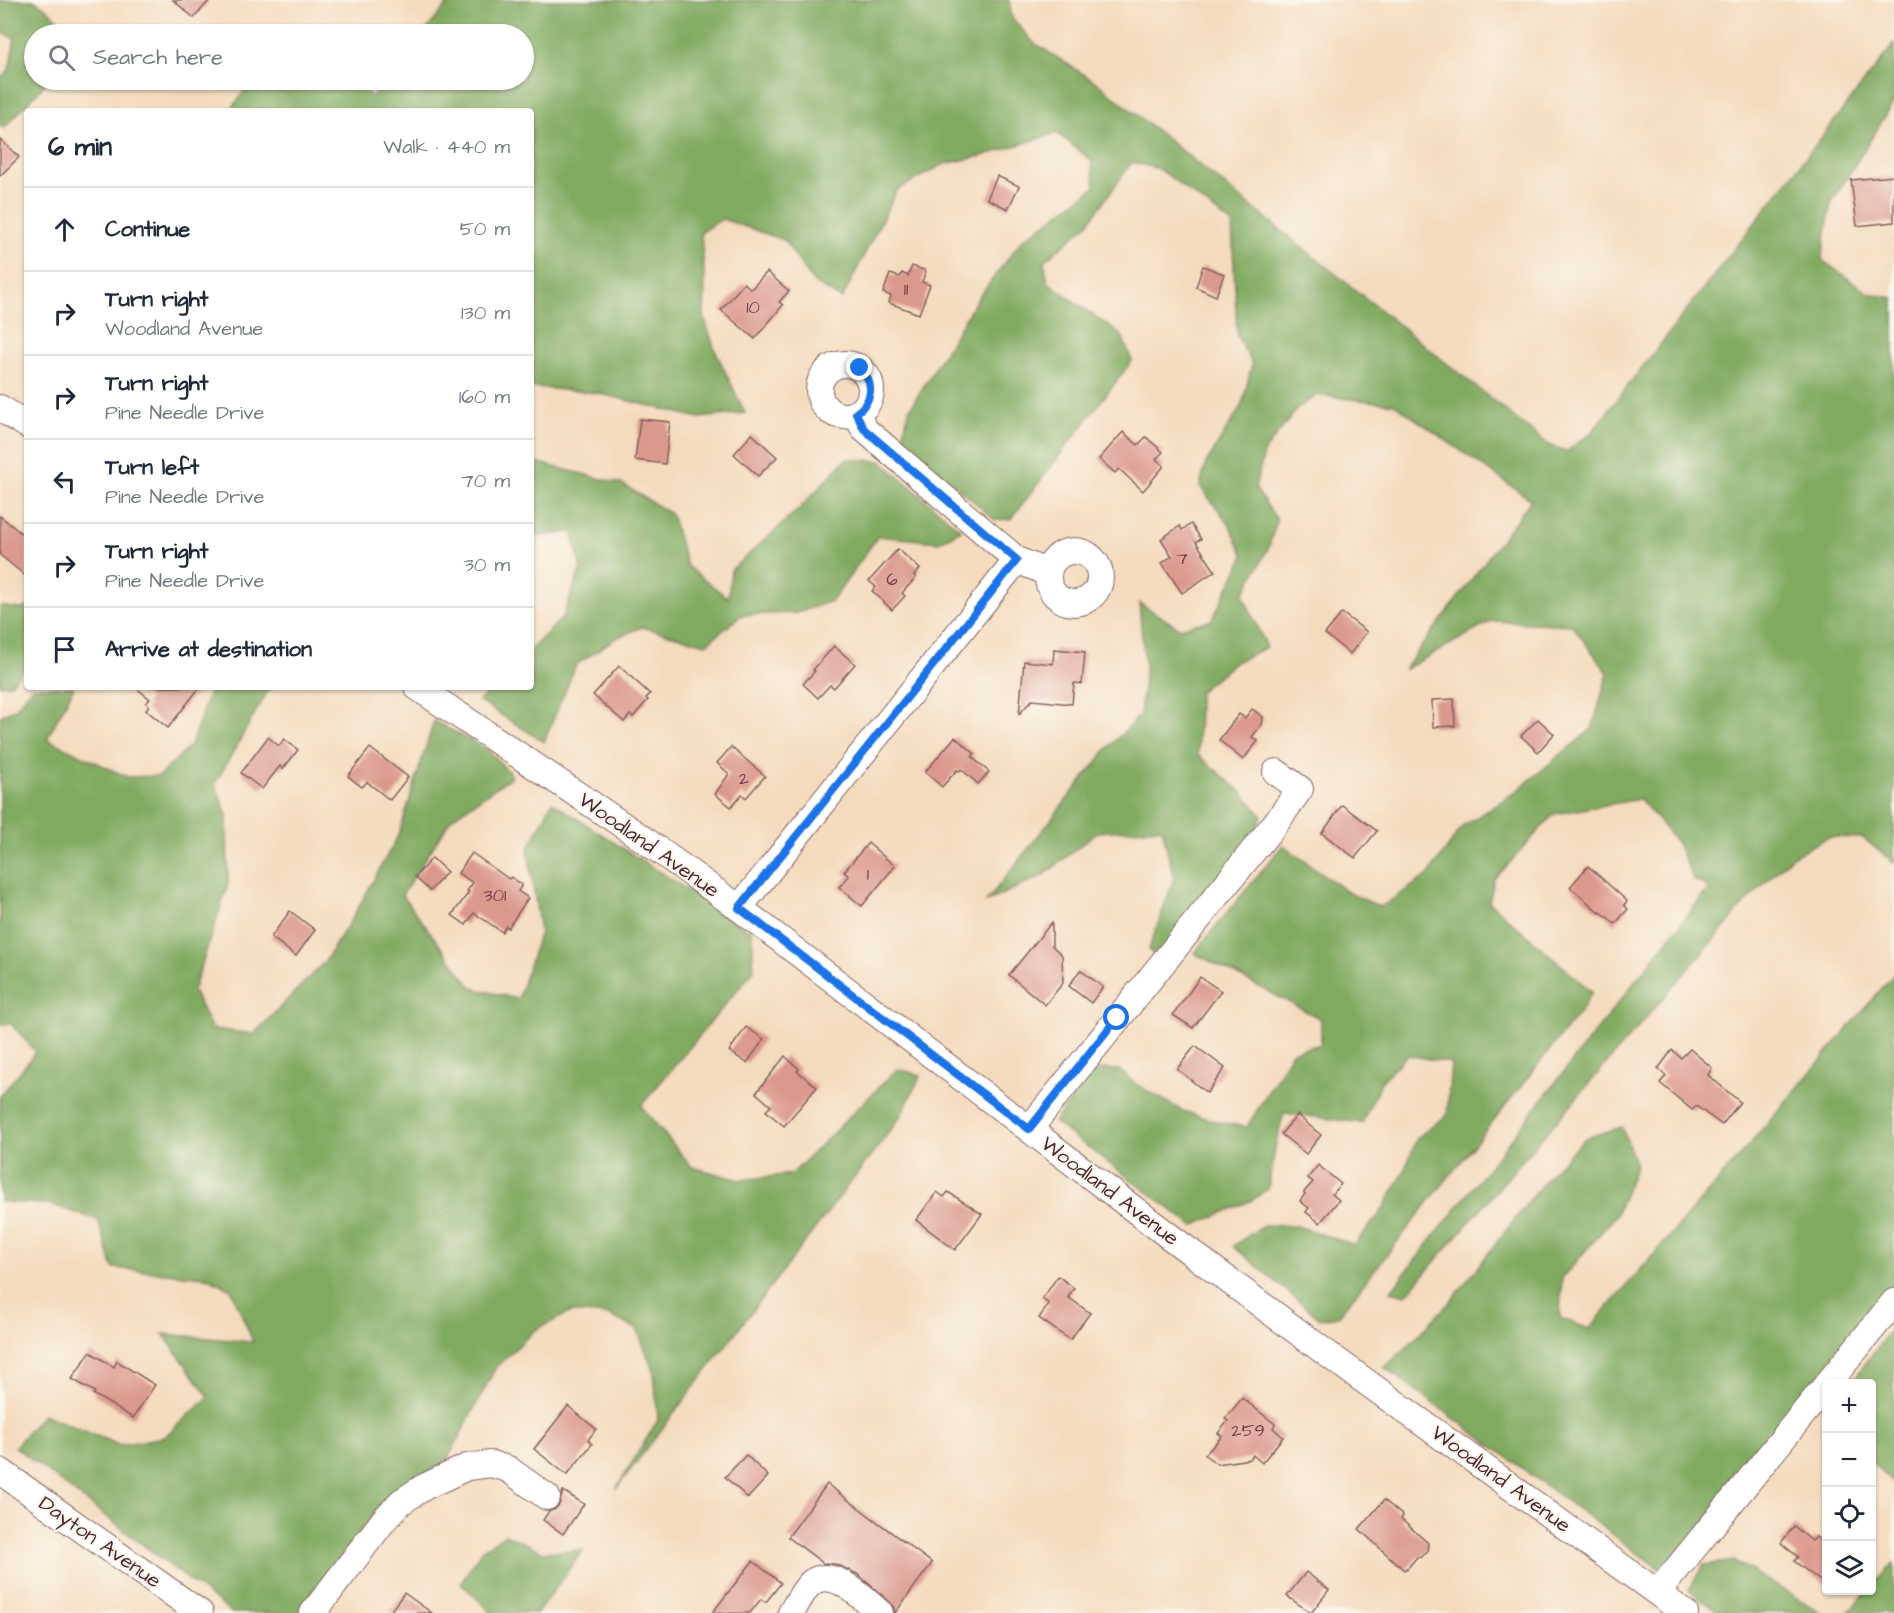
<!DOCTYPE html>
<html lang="en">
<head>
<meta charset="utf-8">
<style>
  body { margin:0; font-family:"Architects Daughter",sans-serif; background:#f2f2f3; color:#1f2937 }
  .controls { position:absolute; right:18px; bottom:18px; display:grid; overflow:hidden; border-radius:6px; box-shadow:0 2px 4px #0004 }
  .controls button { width:54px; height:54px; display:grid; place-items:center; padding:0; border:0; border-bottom:2px solid #e0e1e3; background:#fff; color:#1f2937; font:30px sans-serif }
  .stop { position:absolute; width:18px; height:18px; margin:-14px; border:4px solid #1a73e8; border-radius:50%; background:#fff }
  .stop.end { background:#1a73e8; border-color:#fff; box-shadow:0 2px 6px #0008 }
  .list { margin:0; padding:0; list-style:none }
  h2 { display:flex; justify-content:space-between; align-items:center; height:78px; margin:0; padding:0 24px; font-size:26px }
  h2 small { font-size:20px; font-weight:400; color:#747a83 }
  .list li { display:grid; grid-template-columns:39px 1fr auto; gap:18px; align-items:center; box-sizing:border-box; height:84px; padding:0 24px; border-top:2px solid #e0e1e3 }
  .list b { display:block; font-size:22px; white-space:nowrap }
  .list p { margin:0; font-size:20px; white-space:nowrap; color:#747a83 }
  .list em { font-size:20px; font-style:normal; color:#747a83 }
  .icon { flex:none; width:33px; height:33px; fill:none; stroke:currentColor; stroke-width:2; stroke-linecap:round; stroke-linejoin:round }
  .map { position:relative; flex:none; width:1894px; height:1613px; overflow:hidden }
  .search { position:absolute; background:#fff; box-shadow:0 2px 4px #0004; left:24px; top:24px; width:510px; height:66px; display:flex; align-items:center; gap:15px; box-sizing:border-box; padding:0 21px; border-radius:33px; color:#747a83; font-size:22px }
  .panel { position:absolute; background:#fff; box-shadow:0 2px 4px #0004; left:24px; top:108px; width:510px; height:582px; border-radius:6px }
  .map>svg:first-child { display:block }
</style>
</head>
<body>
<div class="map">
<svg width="1894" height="1613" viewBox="0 0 1894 1613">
  <rect width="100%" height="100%" fill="#fbf7ec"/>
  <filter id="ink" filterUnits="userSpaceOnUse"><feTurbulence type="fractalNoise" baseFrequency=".0167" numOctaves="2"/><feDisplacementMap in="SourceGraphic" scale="12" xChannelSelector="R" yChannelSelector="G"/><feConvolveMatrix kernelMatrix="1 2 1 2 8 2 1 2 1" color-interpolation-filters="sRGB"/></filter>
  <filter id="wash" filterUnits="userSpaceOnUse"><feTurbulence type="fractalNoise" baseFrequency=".008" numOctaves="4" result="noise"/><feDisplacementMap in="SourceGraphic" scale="24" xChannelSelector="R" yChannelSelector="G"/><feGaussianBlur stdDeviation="1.35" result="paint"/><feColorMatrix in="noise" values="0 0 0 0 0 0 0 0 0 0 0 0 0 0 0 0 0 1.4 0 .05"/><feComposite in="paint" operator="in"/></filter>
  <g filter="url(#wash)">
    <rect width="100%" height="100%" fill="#f4dbbe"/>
    <g fill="#80aa61" stroke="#656446" stroke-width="1.5">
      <path d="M0,0H33L46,8L73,34H34V80H49L4,128L0,126V78L9,70L15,38L0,32Z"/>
      <path d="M451,0H1009L1012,18L1034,43L1096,82L1550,446L1567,451L1592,432L1894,44V102L1831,203L1822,260L1869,293L1894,298V863L1863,838L1829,837L1792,856L1748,900L1406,1295L1391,1291L1709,888L1693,879L1677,843L1640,799L1554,814L1494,880L1489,902L1592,992L1583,1008L1338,1316L1320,1319L1233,1246L1264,1225L1297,1226L1354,1245L1382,1211L1405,1170L1417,1138L1447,1115L1451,1063L1407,1055L1381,1082L1362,1123L1284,1113L1276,1143L1268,1189L1250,1201L1193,1226L1054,1122L1096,1069L1119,1070L1137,1085L1183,1111L1218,1122L1247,1127L1292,1052L1321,1044V1019L1194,953L1283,845L1349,893L1381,907L1428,875L1463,826L1514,793L1592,729L1608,673L1572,625L1492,621L1404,670L1531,500L1394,404L1317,395L1298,408L1265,450L1255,488L1277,520L1268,549L1243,595L1267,647L1234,663L1199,692L1198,755L1243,793L1262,816L1249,846L1156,958L1149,949L1174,878L1162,828L1097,832L1044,875L986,902L1107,749L1140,715L1145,669L1139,603L1179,628L1212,620L1244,556L1229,524L1200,486L1206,463L1242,405L1252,364L1237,336L1232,224L1159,169L1132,162L1087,225L1044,261L1048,282L1122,336L1132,361L1011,519L995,520L902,439L909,410L976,301L1022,240L1095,187L1091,160L1057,133L982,156L944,164L897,190L842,299L814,283L784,240L722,219L701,233L705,284L704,317L715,350L745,413L699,418L597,393L531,387V111H230L252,80H352L372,97L387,80H524V34H423Z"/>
      <path d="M846,459L881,461L961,530L939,542L878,536L832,601L796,613L742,615L706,644L642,627L616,638L576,665L544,742L479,701L494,687H531V649L563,617L581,568L572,532L531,537V461L622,484L671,514L687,566L728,598L731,570L800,508Z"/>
      <path d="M0,606L20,609L27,607V664L11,684L0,685Z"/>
      <path d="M32,687H74L47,739L127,777L159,776L191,745L211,687H270L215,784L227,815L228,885L193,991L212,1029L254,1034L325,961L353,917L399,834L434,721L489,750L512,776L451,819L402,895L472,988L518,999L540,932L528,850L552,802L752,932L754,970L641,1106L692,1167L740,1180L792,1174L897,1069L921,1075L899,1119L616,1489L658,1420L654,1372L637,1329L608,1315L571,1312L535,1330L496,1367L446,1462L389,1494L297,1613H232L15,1447L43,1414L119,1445L164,1437L209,1397L163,1334L253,1342L231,1289L206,1277L113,1268L98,1220L49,1204L0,1202V1096L36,1052L11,1024H0V716L16,708Z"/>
      <path d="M1894,974V1288L1672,1563L1661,1570L1384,1367L1405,1349L1452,1300L1550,1174L1585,1138L1622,1127L1636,1165L1616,1215L1562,1278L1560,1318L1589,1329L1737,1159Z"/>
      <path d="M1894,1325V1484L1872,1462V1384L1851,1383Z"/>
      <path d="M505,1534L544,1552L583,1550L537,1613H492L461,1583L480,1552Z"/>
      <path d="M1735,1561L1822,1613H1721L1689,1590L1703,1565Z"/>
      <path d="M1894,1563V1613H1847L1868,1591L1872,1590V1587Z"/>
    </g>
    <g id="blocks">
      <g fill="#db988d">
        <path d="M173,0H210L194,18Z"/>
        <path d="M0,139L19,157L0,176Z"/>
        <path d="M997,176L1019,186L1008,209L987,199Z"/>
        <path d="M1894,176V222L1857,226L1851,180Z"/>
        <path d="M912,266L926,271L922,282L930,285L919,314L889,303L891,296L883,293L890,274L900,277L902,273L908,276Z"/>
        <path d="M1203,266L1224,274L1216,296L1196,287Z"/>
        <path d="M767,272L789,291L779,302L783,305L755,339L721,310L744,283L751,289Z"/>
        <path d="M640,419L670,422L665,464L635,460Z"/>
        <path d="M1123,432L1138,445L1146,437L1163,452L1156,459L1164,466L1143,491L1119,469L1115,473L1099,459Z"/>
        <path d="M752,434L777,457L758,476L734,454Z"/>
        <path d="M0,516L27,538V577L0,555Z"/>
        <path d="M1191,524L1201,539L1196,542L1215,571L1182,593L1162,563L1172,556L1161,539L1180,526L1182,530Z"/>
        <path d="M898,549L920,569L914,575L916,578L902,593L905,596L892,610L872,591L876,587L869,581Z"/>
        <path d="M1342,613L1367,632L1350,654L1325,634Z"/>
        <path d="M834,646L855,664L834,688L830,685L818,698L803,684L815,671L813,670Z"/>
        <path d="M1054,649L1085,652L1082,684L1074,683L1072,704L1032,700L1019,714L1024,661L1053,664Z"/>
        <path d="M619,666L650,694L646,698L648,700L633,717L630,715L624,722L593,695Z"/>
        <path d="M135,687H200L168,728L146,710L149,705L146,703L150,699Z"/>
        <path d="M1454,699L1455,726L1433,727L1432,700Z"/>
        <path d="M1252,709L1263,717L1262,724L1252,737L1258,741L1243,760L1219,740L1239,714L1245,718Z"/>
        <path d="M1538,719L1554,734L1538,752L1521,736Z"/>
        <path d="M268,737L279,746L284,739L298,750L283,769L280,766L262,789L241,773Z"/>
        <path d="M955,737L975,754L972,757L989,772L978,784L961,769L959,771L957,770L942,787L925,772Z"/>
        <path d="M731,747L765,776L746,798L742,794L731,807L715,794L729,774L717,763Z"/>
        <path d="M370,748L408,777L390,800L367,782L362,787L348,776Z"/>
        <path d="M1342,805L1377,831L1355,858L1322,833Z"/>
        <path d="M868,843L895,866L862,906L839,887L849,876L844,872Z"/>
        <path d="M472,853L509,879L511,877L522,885L518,891L528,898L508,928L506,926L502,932L474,913L466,925L452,915L469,892L467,891L473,883L458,873Z"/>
        <path d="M432,858L447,872L430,891L415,877Z"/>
        <path d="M1588,866L1627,901L1624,905L1628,909L1615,924L1601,912L1600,913L1570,887Z"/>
        <path d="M290,911L315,930L296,956L271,937Z"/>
        <path d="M1052,922V946L1062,955L1063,983L1045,1005L1009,975Z"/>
        <path d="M1080,970L1103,987L1091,1003L1069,986Z"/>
        <path d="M1200,977L1221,991L1193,1028L1173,1015Z"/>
        <path d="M746,1027L764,1039L747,1063L729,1051Z"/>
        <path d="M1195,1046L1225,1068L1207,1093L1177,1069Z"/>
        <path d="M1690,1049L1712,1068L1708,1075L1740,1102L1722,1125L1696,1106L1692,1110L1660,1083L1666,1076L1658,1069L1672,1050L1681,1058Z"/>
        <path d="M785,1056L799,1069L797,1071L817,1087L784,1126L766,1111L771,1106L756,1093Z"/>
        <path d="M1297,1115L1321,1135L1306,1154L1281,1134Z"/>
        <path d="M1318,1165L1341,1184L1332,1194L1339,1200L1320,1223L1306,1212L1309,1208L1300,1201L1305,1194L1304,1192L1313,1182L1308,1178Z"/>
        <path d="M937,1192L944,1197L948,1192L982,1214L955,1250L916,1220Z"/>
        <path d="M1058,1276L1074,1288L1068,1297L1090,1313L1070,1340L1039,1318L1049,1304L1042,1299Z"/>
        <path d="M90,1352L114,1367L117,1361L155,1385L133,1418L93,1394L95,1392L72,1379Z"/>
        <path d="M1242,1398L1275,1424L1273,1428L1283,1437L1262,1463L1253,1455L1250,1459L1217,1464L1205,1455L1222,1436L1218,1433L1228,1421L1225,1419Z"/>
        <path d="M568,1406L596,1429L588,1440L592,1444L567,1475L534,1449Z"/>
        <path d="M746,1455L768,1476L748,1498L725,1477Z"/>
        <path d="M827,1484L932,1563L895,1613L894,1608L890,1602L857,1574L835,1564L823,1563L788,1537Z"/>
        <path d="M563,1491L584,1504L563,1534L543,1520L549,1511L554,1510L559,1505Z"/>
        <path d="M1384,1500L1403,1516L1401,1519L1428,1543L1427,1551L1421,1557H1417L1407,1569L1406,1568L1404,1570L1359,1529Z"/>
        <path d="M1794,1526L1812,1541L1816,1537L1827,1545V1586L1794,1561L1798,1557L1781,1543Z"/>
        <path d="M753,1561L781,1583L766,1602L761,1599L750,1613H712Z"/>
        <path d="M1306,1572L1329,1590L1311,1613L1287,1596Z"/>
        <path d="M404,1593L432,1613H389Z"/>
      </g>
    </g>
  </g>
  <g filter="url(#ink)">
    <use href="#blocks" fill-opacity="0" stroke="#86615e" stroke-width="1.5"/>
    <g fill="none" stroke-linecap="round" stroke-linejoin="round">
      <g stroke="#86615e" stroke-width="28">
        <g id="minor">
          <circle cx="845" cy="390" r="26"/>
          <path d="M0,408L27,425"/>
          <path d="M856,413L864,429L1017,560L1048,573"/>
          <circle cx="1074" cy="577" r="26"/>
          <path d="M417,687L642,838L739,908L1169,1236L1322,1350L1685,1613"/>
          <path d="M739,908L1017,560"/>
          <path d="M1029,1129L1278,820L1300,789L1276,772"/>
          <path d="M0,1471L200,1613"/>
          <path d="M1658,1592L1894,1302"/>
          <path d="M313,1613L384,1520L401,1502L424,1487L467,1467L491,1464L508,1469L547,1497"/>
          <path d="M791,1613C796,1605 805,1587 812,1582C835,1567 863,1599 880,1613"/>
        </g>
      </g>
      <use href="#minor" stroke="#fff" stroke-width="26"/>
    </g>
  </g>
  <g fill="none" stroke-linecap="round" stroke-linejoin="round" filter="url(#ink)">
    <path stroke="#1a73e8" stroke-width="8" d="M860,368C875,383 873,401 856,413L864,429L1017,560L739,908L1029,1129L1117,1018"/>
  </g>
  <g text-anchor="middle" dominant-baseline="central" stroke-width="4.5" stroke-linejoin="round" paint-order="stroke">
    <g font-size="18" fill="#6e3d44">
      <text x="906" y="289">11</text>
      <text x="753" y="307">10</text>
      <text x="1182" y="558">7</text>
      <text x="892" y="579">6</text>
      <text x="744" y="778">2</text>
      <text x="868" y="874">1</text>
      <text x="495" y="895">301</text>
      <text x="1248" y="1430">259</text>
    </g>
    <g font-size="21" fill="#4a1f2b" stroke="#fbf7ec">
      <text transform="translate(649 845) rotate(35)">Woodland Avenue</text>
      <text transform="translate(1110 1191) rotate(37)">Woodland Avenue</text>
      <text transform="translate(1501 1479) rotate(36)">Woodland Avenue</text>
      <text transform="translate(100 1542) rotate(35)">Dayton Avenue</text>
    </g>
  </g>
</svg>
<div class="controls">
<button>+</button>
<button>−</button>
<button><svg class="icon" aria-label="locate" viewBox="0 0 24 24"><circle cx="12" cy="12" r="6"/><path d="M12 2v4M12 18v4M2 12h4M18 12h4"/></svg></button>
<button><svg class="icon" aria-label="layers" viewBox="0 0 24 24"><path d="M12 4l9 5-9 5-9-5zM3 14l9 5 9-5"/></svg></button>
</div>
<div class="stop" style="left:1117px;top:1018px"></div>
<div class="stop end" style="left:860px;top:368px"></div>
<div class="search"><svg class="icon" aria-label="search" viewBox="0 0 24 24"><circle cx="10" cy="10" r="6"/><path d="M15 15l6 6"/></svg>Search here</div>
<section class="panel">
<h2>6 min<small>Walk · 440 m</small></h2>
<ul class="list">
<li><svg class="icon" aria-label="ahead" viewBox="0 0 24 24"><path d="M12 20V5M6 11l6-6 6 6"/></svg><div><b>Continue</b></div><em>50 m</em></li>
<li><svg class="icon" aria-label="right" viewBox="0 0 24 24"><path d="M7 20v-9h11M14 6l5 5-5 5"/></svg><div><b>Turn right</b><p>Woodland Avenue</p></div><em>130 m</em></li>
<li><svg class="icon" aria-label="right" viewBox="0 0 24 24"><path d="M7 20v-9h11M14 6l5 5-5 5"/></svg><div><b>Turn right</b><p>Pine Needle Drive</p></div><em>160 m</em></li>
<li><svg class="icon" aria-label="left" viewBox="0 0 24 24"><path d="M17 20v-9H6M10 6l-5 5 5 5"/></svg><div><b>Turn left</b><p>Pine Needle Drive</p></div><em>70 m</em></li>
<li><svg class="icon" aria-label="right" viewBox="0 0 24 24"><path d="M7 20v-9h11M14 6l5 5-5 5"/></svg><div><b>Turn right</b><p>Pine Needle Drive</p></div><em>30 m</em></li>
<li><svg class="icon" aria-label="arrive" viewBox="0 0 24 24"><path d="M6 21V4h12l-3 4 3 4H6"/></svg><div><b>Arrive at destination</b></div></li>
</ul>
</section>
</div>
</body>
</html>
